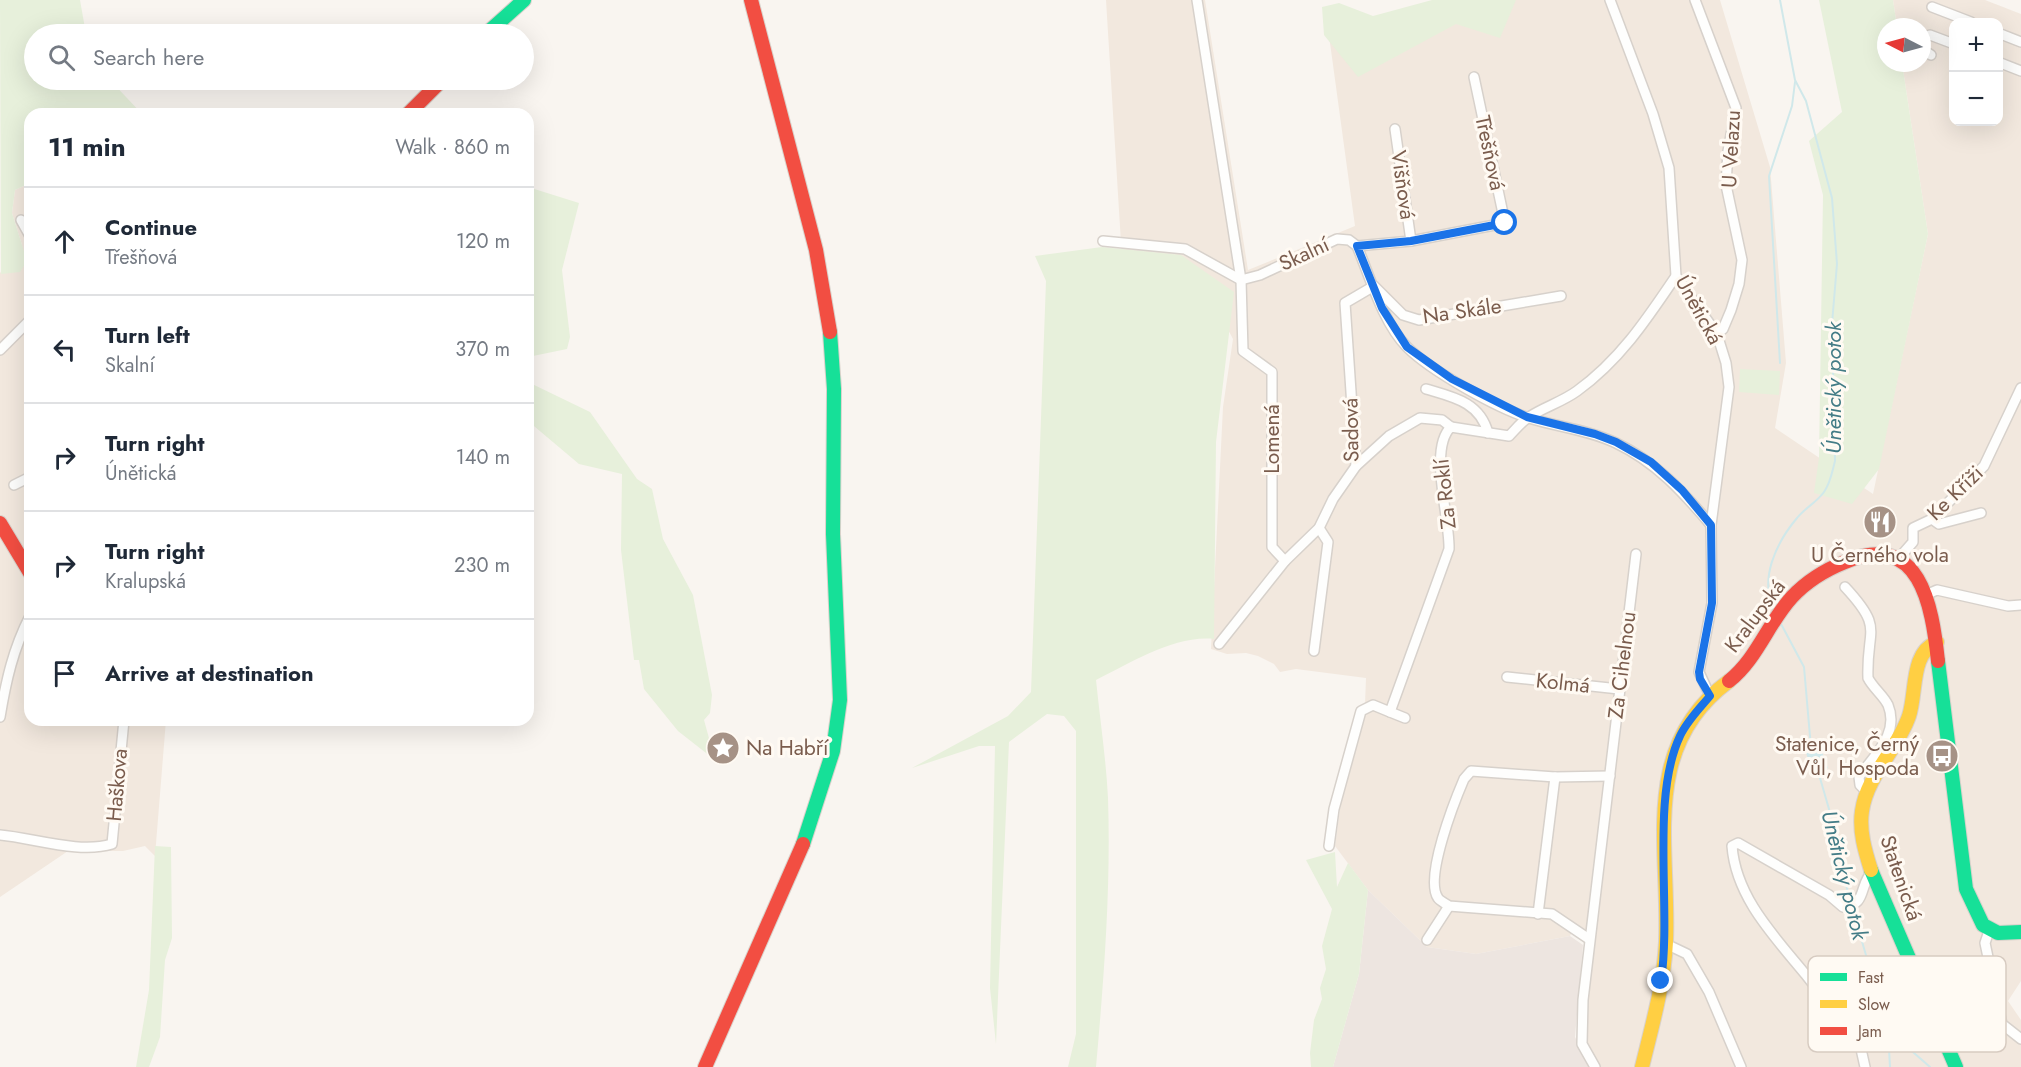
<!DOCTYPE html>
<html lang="en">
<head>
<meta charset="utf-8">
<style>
  body { margin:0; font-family:Jost,sans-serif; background:#f2f2f3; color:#1f2937 }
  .controls { position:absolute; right:18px; top:18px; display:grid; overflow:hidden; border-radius:12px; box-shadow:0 6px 24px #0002 }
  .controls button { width:54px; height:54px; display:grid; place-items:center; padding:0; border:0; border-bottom:2px solid #e0e1e3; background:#fff; color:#1f2937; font:30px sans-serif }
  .compass { position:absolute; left:1877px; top:18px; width:54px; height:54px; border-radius:50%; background:#fff; box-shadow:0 6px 24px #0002; rotate:276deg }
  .stop { position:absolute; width:18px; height:18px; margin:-14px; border:4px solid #1a73e8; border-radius:50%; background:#fff }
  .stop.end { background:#1a73e8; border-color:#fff; box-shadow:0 2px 6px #0008 }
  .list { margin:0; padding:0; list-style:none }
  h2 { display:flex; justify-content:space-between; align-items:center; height:78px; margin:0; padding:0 24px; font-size:26px }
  h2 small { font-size:20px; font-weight:400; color:#747a83 }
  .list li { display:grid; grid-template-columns:39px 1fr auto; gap:18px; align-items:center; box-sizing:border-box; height:108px; padding:0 24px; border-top:2px solid #e0e1e3 }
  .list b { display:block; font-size:22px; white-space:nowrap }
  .list p { margin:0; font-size:20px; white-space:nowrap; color:#747a83 }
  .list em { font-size:20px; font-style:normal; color:#747a83 }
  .icon { flex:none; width:33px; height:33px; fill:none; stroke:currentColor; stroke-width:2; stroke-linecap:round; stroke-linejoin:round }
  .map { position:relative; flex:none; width:2021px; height:1067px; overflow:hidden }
  .search { position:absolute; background:#fff; box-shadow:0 6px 24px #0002; left:24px; top:24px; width:510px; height:66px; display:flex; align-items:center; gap:15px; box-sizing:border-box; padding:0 21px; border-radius:33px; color:#747a83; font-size:22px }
  .panel { position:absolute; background:#fff; box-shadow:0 6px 24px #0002; left:24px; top:108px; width:510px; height:618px; border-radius:18px }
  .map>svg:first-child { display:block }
</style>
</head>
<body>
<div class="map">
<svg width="2021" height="1067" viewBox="0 0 2021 1067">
  <rect width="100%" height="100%" fill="#f9f5f0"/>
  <g fill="#f2e8de" fill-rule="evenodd">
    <path d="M1106,0H1205L1248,270L1355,226L1327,21L1499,13L1498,0H1720L1770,167L1786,363L1775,428L1873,494L1928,234L1902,63H1922V27H1897L1893,0H1985L2021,14V981L2008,1001L2021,1020V1067H1598L1586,1045V1008L1593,936L1576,924L1570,936L1476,954L1427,947L1368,890L1335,846L1344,780L1365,704L1366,678L1296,669L1280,672L1274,664L1258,656L1246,653L1227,654L1211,649L1223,407L1233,339L1197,271L1122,259ZM1954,22H1998V122H1954Z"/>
    <path d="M30,183V720H166L155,856L145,846L123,851H68L0,897V273L22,245L12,213L15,190Z"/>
  </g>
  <path fill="#ede5e0" d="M1368,890L1427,947L1476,954L1570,936L1583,945L1575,1037L1590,1067H1333L1359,974Z"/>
  <g fill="#e7f0db">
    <path d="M0,0H80L86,34H34V80H110L142,114H30V183L15,190L12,213L27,261L20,272L1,274Z"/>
    <path d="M1432,0H1516L1500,38L1456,24L1358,77L1324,35L1322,7L1339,3L1373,16Z"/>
    <path d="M1819,0H1893L1897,27H1886V63H1902L1928,234L1879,469L1852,504L1814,493L1819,458L1823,195L1809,141L1842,112Z"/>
    <path d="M528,187L579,203L562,270L570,337L567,349L528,357Z"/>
    <path d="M1102,247L1181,255L1234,292L1216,442L1214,639C1174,635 1131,663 1096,680C1100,719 1106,759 1108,798C1111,887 1104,978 1096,1067H1068L1076,1034V731L1064,716L1047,714L1009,742L996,1044L990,988L995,746H979L912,768L1008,716L1031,692L1046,281L1035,256Z"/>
    <path d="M1740,369L1780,371L1779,395L1739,392Z"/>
    <path d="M528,382L590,412L637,479L652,489L663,539L693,595L712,695L710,713L704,720L715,760L678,731L644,689L639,660H634L621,550L622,474L579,464L528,421Z"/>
    <path d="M155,846L171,847L172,938L165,960L160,1037L149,1067H136L149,990Z"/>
    <path d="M1335,852L1337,887L1348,863L1368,890L1359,974L1333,1067H1311L1310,1053L1314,1020L1322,999L1320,988L1326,969L1322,946L1332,909L1306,860Z"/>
  </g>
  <path fill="#d0e8ea" d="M1819,744L1828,768L1813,774L1805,750Z"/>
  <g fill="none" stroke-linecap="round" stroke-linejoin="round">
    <g stroke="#d0e8ea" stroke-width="2">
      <path d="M1780,363L1769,176L1792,106L1795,82"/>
      <path d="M1775,612C1758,580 1776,543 1797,518C1805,508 1817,502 1824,492C1831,482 1832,472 1835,461L1832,324L1837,264L1832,198L1806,101L1795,80L1780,0"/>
      <path d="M1780,622L1804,667L1811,748"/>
      <path d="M1818,771L1831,816L1850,902"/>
      <path d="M1852,907L1888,1031L1890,1067"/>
      <path d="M1889,1031L1930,1067"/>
    </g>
    <g stroke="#d7d1cb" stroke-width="12">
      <g id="street">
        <path d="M1197,0L1241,280L1243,351L1272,372V547L1285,561L1319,528L1333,499L1356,466L1389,436L1420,418L1442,420L1451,427"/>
        <path d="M1610,0L1653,114L1669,168L1676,276L1717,334L1726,363L1729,387L1711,525L1712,603L1699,672L1710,696"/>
        <path d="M1695,0L1736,108L1728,151L1726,185L1742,260L1739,284L1731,310L1723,329L1717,334"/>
        <path d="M1932,7L1971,22"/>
        <path d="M1998,33L2021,42"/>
        <path d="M1922,38L1930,35L1954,44"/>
        <path d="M1922,49L1931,55"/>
        <path d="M1998,62L2021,71"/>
        <path d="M1395,129L1411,241"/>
        <path d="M21,220L30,236"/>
        <path d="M1103,241L1185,249L1241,280"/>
        <path d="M1357,246L1411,241L1505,223L1474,77"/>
        <path d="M1241,280L1260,275L1337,239L1349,240L1357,246C1370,277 1383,323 1407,347C1431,371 1497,408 1529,418C1558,427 1589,430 1616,443C1656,462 1683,492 1711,525"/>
        <path d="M0,350L30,320"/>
        <path d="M1426,389C1453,397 1480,402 1488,433"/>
        <path d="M1356,466L1345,303L1374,286L1403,315L1419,320L1561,296"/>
        <path d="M14,485L30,477"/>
        <path d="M1932,519L1939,524L1981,513"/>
        <path d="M1899,558L1913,542V528L1932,519L1984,466L2021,388"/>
        <path d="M1845,587C1885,630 1866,628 1868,678C1873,688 1883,695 1888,705C1900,734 1873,756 1859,777L1860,785L1867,792"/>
        <path d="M1928,594L1937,590L2008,606L2021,605"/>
        <path d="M1219,644L1285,561"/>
        <path d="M1314,651L1328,542L1319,528"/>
        <path d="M1507,677L1619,689"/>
        <path d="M1390,712L1405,718"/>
        <path d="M0,717C6,681 13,649 30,616"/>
        <path d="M0,835C34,838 79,854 112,844L124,720"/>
        <path d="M1329,846L1334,809L1361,711L1373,705L1390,712L1449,549C1450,518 1428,448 1451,427L1509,436C1515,430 1522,421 1529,417C1544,407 1562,402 1577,391C1620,360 1647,319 1676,276"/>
        <path d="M1538,914L1555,777"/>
        <path d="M1989,931L1985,943L2002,1024L2021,1039"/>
        <path d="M1589,939L1552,914L1449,906C1445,903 1440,901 1438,898C1424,878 1455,800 1464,779L1471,771L1555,777L1610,776"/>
        <path d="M1427,940L1449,906"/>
        <path d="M1666,944L1687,954L1709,992L1741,1067"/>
        <path d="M1595,1067L1582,1044L1583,1000L1636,554"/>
        <path d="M1865,1067L1861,1049C1843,1024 1825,999 1806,975C1775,937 1736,898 1732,846L1738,843L1829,895L1843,907C1868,905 1858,885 1873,871"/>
      </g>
    </g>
    <g stroke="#d9d2cb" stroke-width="16">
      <g id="fast">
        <path d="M486,34L524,0"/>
        <path d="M1938,661L1966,889L1983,925L1998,933L2021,932"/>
        <path d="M803,844L833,751L840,700L833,534L834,389L830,332"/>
        <path d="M1871,870L1956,1067"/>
      </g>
    </g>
    <g stroke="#d9d2cb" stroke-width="16">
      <g id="slow">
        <path d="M1871,870C1865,851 1859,831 1862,811C1867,775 1898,749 1909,716C1917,692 1910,653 1937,642"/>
        <path d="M1642,1067C1652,1026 1664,984 1666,942C1670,847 1639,747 1729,681"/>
      </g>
    </g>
    <g stroke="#d9d2cb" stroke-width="16">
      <g id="jam">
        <path d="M751,0L816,250L830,332"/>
        <path d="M408,114L442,80"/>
        <path d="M0,523L30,573"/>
        <path d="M1729,681C1757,659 1768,623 1792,597C1806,582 1825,570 1845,562C1920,530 1932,605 1938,661"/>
        <path d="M705,1067L803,844"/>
      </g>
    </g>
    <use href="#street" stroke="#fefefd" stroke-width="9"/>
    <use href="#fast" stroke="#16e098" stroke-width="14"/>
    <use href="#slow" stroke="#ffcf43" stroke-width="14"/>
    <use href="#jam" stroke="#f24e42" stroke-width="14"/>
  </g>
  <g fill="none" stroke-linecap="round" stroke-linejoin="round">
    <path stroke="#1a73e8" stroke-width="8" d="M1505,223L1411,241L1357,246L1382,308L1407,347L1452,379L1527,417L1595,434L1616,442L1651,462L1682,490L1711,525L1712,603L1699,672L1700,679L1710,696C1699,709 1687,721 1680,736C1650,800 1672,908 1661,981"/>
  </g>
  <defs>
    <g id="restaurant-disc" transform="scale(1.725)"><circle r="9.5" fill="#a69286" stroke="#fffaf3"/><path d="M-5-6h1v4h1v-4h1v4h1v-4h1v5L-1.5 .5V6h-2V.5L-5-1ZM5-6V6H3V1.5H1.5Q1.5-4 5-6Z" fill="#fff"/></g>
    <g id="sight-disc" transform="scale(1.725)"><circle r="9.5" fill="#a69286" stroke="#fffaf3"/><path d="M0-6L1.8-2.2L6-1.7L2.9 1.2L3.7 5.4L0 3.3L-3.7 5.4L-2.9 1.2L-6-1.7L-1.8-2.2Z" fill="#fff"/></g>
    <g id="bus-disc" transform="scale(1.725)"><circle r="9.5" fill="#a69286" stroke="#fffaf3"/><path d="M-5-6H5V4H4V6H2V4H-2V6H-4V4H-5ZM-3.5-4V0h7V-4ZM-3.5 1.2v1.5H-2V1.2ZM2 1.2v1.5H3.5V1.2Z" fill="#fff"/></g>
  </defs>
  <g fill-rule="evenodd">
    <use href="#restaurant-disc" x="1880" y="522"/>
    <use href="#sight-disc" x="723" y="748"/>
    <use href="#bus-disc" x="1942" y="756"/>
  </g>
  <g text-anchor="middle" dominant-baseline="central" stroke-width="6" stroke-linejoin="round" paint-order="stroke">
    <g font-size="21" fill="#7a5c4d" stroke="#fffaf3">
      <text transform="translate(1731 149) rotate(-87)">U Velazu</text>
      <text transform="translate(1490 153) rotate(78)">Třešňová</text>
      <text transform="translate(1403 185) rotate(82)">Višňová</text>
      <text transform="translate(1304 254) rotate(-25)">Skalní</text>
      <text transform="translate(1699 310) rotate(61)">Únětická</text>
      <text transform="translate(1462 311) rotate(-8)">Na Skále</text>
      <text transform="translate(1351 430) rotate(-91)">Sadová</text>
      <text transform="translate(1272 439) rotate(-90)">Lomená</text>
      <text transform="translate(1955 493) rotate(-44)">Ke Kříži</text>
      <text transform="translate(1445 494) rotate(-96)">Za Roklí</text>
      <text transform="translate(1755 616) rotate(-53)">Kralupská</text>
      <text transform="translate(1622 665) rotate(-83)">Za Cihelnou</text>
      <text transform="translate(1563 683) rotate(6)">Kolmá</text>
      <text transform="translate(117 785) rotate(-85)">Haškova</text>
      <text transform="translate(1901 878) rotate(71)">Statenická</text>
    </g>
    <g font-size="21" fill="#7a5c4d" stroke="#fffaf3">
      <text x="1880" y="555">U Černého vola</text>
      <text x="1919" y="744" text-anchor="end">Statenice, Černý<tspan x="1919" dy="24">Vůl, Hospoda</tspan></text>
      <text x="746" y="748" text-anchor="start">Na Habří</text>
    </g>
    <g font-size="22" font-style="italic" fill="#437c86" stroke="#fffaf3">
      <text transform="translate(1833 388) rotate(-90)">Únětický potok</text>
      <text transform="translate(1845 875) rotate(76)">Únětický potok</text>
    </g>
  </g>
  <rect x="1808" y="956" width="198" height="96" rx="9" fill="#fffaf3" stroke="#d7cbc1" stroke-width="1.5"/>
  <rect x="1820" y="973" width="27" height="8" fill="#16e098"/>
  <rect x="1820" y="1000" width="27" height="8" fill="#ffcf43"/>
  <rect x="1820" y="1027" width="27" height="8" fill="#f24e42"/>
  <g font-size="16" fill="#7a5c4d">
    <text x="1858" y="983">Fast</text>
    <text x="1858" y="1010">Slow</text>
    <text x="1858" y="1037">Jam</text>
  </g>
</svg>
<div class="controls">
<button>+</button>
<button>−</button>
</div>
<svg class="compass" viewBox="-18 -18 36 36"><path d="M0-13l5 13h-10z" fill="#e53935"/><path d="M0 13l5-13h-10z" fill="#747a83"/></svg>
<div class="stop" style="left:1505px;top:223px"></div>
<div class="stop end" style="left:1661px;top:981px"></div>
<div class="search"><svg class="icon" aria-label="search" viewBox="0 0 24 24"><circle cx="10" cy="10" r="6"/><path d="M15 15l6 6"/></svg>Search here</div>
<section class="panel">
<h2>11 min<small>Walk · 860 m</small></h2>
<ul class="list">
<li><svg class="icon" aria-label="ahead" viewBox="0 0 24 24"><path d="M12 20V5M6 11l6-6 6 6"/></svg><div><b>Continue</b><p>Třešňová</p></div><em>120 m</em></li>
<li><svg class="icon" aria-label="left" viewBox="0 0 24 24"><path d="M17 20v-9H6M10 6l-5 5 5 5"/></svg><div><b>Turn left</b><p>Skalní</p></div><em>370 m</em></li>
<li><svg class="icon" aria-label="right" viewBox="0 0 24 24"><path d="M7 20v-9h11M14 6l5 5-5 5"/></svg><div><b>Turn right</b><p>Únětická</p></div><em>140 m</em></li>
<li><svg class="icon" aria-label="right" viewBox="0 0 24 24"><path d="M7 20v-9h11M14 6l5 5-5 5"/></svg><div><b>Turn right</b><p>Kralupská</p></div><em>230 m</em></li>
<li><svg class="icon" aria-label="arrive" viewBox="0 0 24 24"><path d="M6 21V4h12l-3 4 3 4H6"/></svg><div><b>Arrive at destination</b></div></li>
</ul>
</section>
</div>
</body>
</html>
